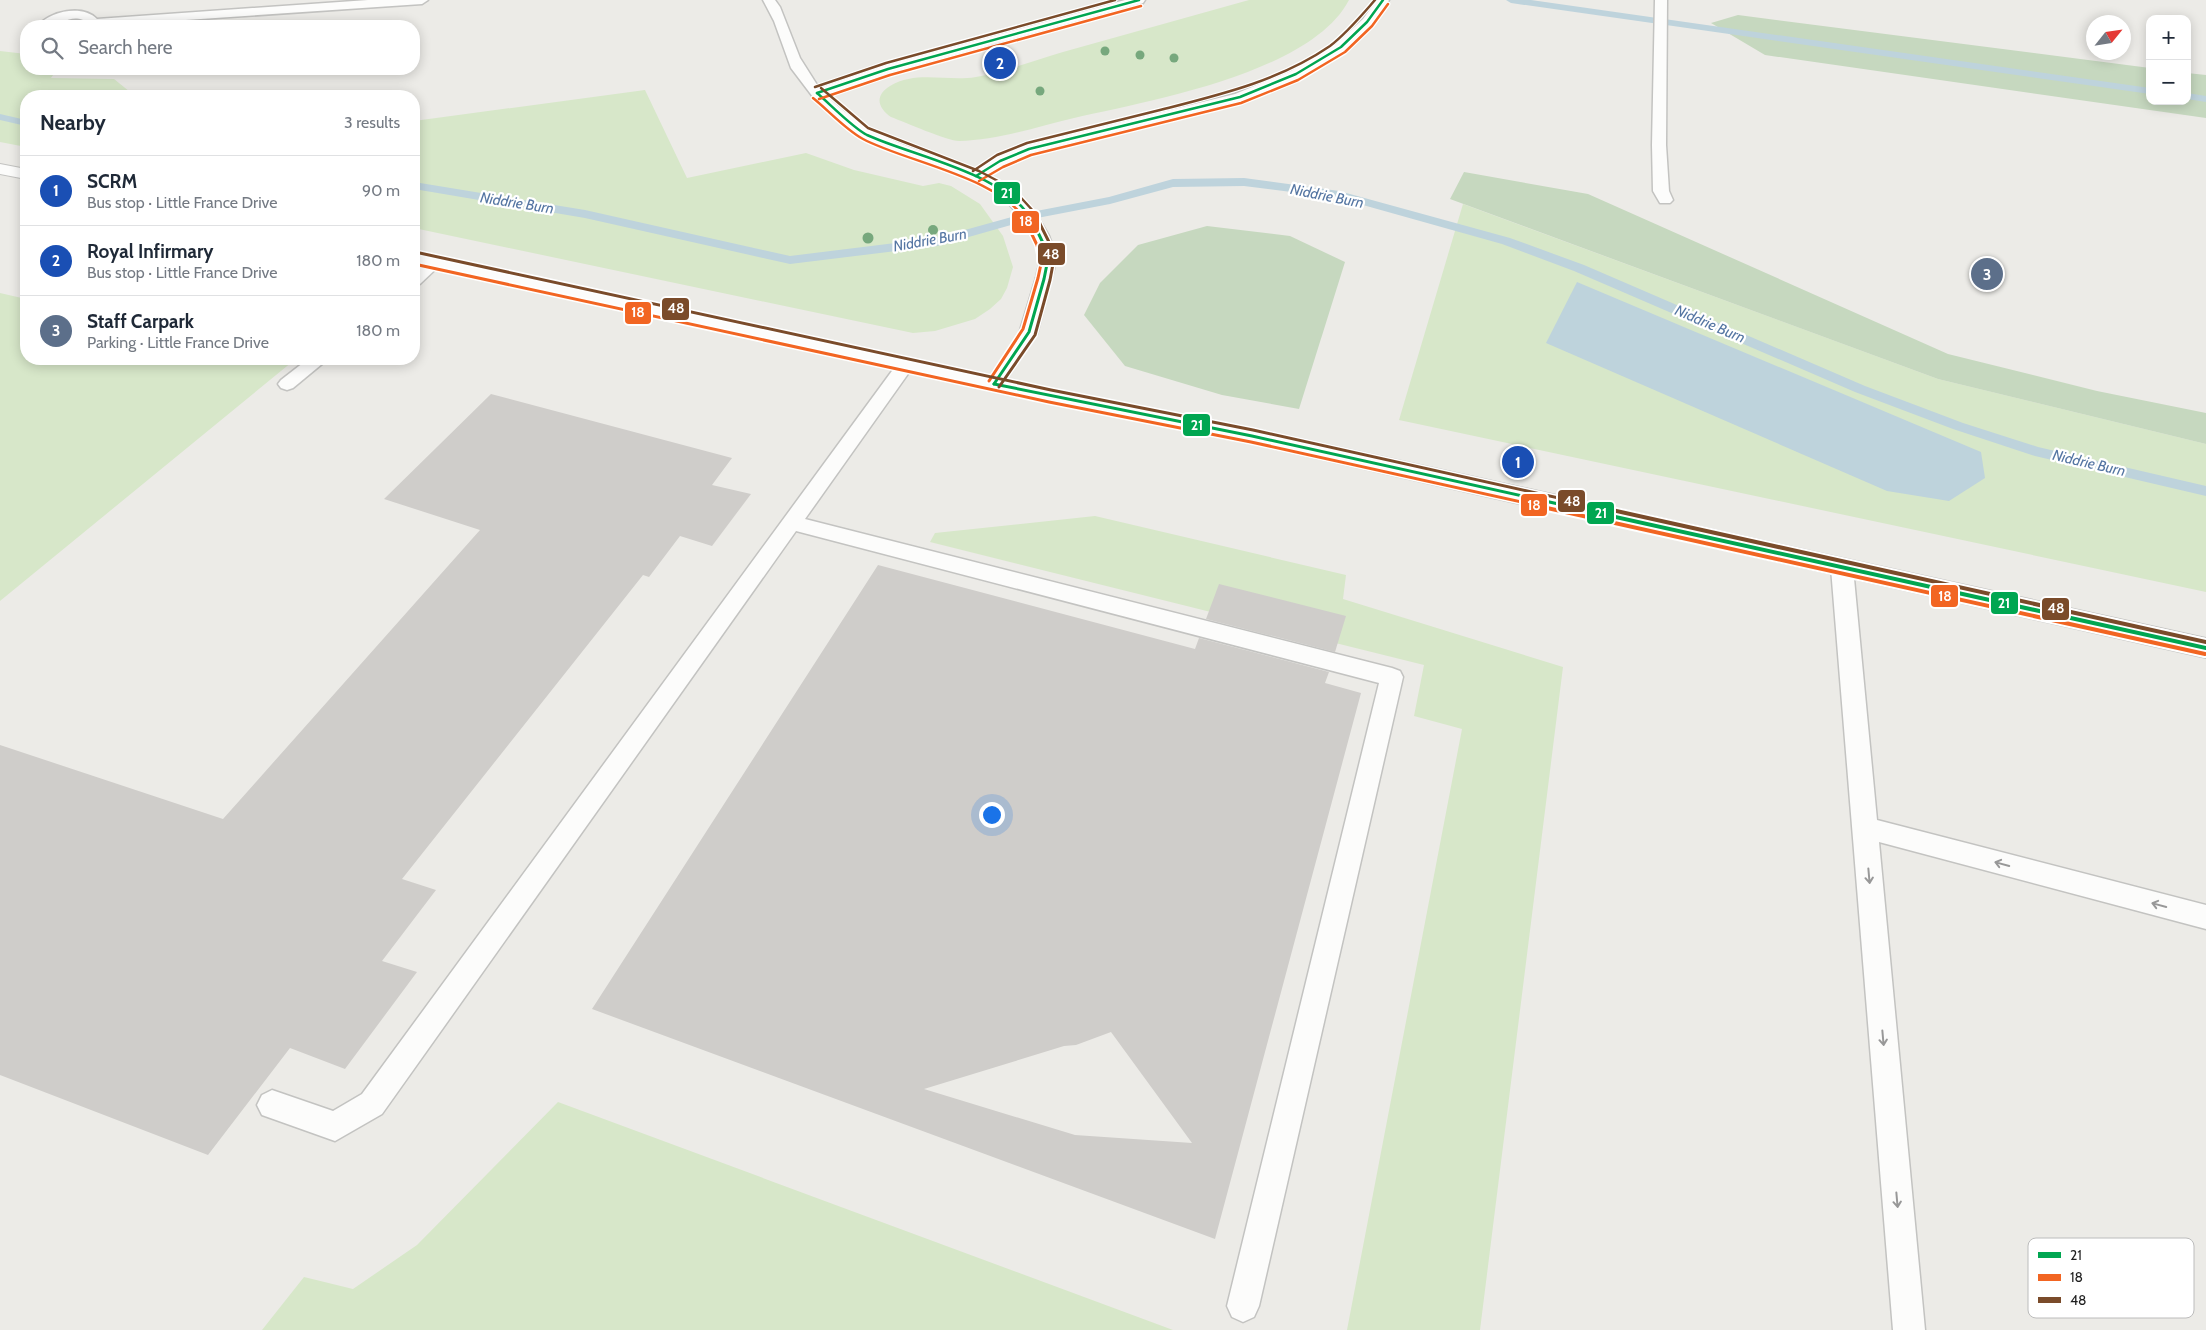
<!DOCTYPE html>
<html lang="en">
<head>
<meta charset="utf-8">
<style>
  body { margin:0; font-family:Cabin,sans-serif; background:#f6f6f7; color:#1f2937 }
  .controls { position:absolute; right:15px; top:15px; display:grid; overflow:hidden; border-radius:10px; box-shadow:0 2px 12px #0003 }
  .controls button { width:45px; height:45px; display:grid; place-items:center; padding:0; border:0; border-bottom:1px solid #e0e1e3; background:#fff; color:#1f2937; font:25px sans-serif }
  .compass { position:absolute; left:2086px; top:15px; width:45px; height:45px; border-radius:50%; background:#fff; box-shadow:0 2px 12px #0003; rotate:60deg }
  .you { position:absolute; left:991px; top:814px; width:18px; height:18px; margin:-12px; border:4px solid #fff; border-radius:50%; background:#1a73e8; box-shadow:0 0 0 8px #1a73e833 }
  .badge { display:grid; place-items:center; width:32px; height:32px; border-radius:50%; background:#666664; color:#fff; font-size:16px; font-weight:700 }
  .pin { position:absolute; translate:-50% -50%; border:2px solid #fff; box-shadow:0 1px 5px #0006 }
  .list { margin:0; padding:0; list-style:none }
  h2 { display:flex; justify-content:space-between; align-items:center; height:65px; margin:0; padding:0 20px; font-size:21px }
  h2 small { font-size:16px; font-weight:400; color:#747a83 }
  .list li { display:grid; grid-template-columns:32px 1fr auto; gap:15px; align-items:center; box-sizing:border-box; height:70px; padding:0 20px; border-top:1px solid #e0e1e3 }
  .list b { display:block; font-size:19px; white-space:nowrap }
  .list p { margin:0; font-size:16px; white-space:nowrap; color:#747a83 }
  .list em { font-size:16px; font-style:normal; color:#747a83 }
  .icon { flex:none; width:28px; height:28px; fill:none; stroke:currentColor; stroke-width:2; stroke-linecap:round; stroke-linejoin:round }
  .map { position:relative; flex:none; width:2206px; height:1330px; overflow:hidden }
  .search { position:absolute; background:#fff; box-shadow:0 2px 12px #0003; left:20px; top:20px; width:400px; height:55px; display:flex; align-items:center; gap:12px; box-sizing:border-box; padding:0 18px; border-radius:20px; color:#747a83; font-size:19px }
  .panel { position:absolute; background:#fff; box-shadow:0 2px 12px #0003; left:20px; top:90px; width:400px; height:275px; border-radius:20px }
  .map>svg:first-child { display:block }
</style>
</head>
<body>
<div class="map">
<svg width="2206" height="1330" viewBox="0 0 2206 1330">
  <rect width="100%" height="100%" fill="#ecebe7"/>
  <g fill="#d7e7c9">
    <path d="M1249,0H1349C1311,73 1149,101 1074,118C1037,127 997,140 959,141C948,141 904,122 891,117C878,108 874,96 890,86C917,70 947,82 976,77C1005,72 1035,60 1063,52C1125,35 1187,17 1249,0Z"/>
    <path d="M0,51L26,54V69H57L51,78L114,79L135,96H26V147L0,142Z"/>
    <path d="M645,90L687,178L806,153L854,170L923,186L939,183L951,186L980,204L1003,236L1013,267L1007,288L1001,299L990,309L975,319L935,331L913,333L414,228V121Z"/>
    <path d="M1463,204L1938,379L2206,444V592L1399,420Z"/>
    <path d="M0,293L26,299V359H279L292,362L0,601Z"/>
    <path d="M1095,516L1346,575L1343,599L1563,667L1480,1330H1347L1462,729L1414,716L1424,665L930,542L935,533Z"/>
    <path d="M558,1102L1173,1330H262L304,1277L353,1289L417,1245Z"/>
  </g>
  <g fill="#c6d8bf">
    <path d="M1738,15L2150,68V101H2187V73L2206,75V118L1765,55L1711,23Z"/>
    <path d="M1464,172L1588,194L1948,354L2097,391L2206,413V444L1938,379L1450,199Z"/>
    <path d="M1207,226L1290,236L1345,262L1299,409L1222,395L1125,366L1084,315L1100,283L1138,245Z"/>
  </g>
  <path fill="#bed3dc" d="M1577,282L1981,452L1985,478L1949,501L1887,491L1546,343Z"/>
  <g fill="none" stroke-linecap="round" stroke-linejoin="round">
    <g fill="#bed3dc" fill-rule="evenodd">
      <path d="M1506,0H1531L2150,88V94L1511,3Z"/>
      <path d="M2187,93L2206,96V102L2187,99Z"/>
      <path d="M0,114L26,120V126L0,120Z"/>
      <path d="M1244,178L1339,191L1510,238L1584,265L1865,386L1963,423L2038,447L2206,486V496L2035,456L1953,429L1855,392L1574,271L1502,244L1338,198L1244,186L1173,187L1110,204L1032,219L937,246L790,264L585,218L414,189V182L585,210L790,256L936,238L1026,213L1109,197L1173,179Z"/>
    </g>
  </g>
  <g fill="#cfcdca" fill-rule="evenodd">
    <path d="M491,394L732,458L712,485L751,494L712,546L680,536L649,577L643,575L402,879L436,890L382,961L417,972L345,1069L290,1048L208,1155L0,1075V745L223,819L480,530L384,499Z"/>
    <path d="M878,565L1195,649L1199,638L1329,672L1325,683L1361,693L1215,1239L592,1009ZM1111,1032L1192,1143L1075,1135L924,1089L1064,1046L1076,1045Z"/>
    <path d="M1219,584L1346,616L1335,652L1206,619Z"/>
  </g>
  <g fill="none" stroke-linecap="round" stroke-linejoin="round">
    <g stroke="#c3c3c1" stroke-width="3">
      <g id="lane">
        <path d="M368,0H428L422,4L97,26H78L83,20C70,15 62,24 51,26C47,27 41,26 38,26C49,11 83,4 97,19Z"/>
        <path d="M763,0H775L780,7L800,58L819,88L883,66L1125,0H1145L1143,3L893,72L826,95C872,141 917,148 975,170L995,158L1024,146L1235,94L1291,71L1336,44L1363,19L1377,0H1389L1371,25L1346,50L1301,77L1245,100L1034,152L1005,164L987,175L1018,196L1039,219L1049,236L1054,250L1055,265L1037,334L1000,388L994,390L988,388L985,384L1019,334L1036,278L1039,265L1038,250L1027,224L1007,202L982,184L954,172L874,144L837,120L813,97L791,68L774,21Z"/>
        <path d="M1655,0H1667L1666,145L1669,191L1673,200L1670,203H1660L1653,191L1652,145Z"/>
        <path d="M434,257L440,259L442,262L440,265L420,284L414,285V271L428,259Z"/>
        <path d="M906,358L912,360L915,364L805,519L1392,668L1400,671L1403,677L1259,1306L1254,1317L1243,1322L1232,1317L1227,1306L1379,683L796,531L382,1114L335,1141L262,1115L257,1105L262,1095L272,1090L333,1111L362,1094L900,360Z"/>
        <path d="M308,359H328L293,388L287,390L281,388L278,384L281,380Z"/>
        <path d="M1842,560L1849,563L1853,568L1877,820L2206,905V929L1879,842L1925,1330H1893L1831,568L1835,563Z"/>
      </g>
    </g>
    <g stroke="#c3c3c1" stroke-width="2">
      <g id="street">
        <path d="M0,164L26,169V179L0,174Z"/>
        <path d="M414,252L1050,389L1252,428L2206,638V658L1252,444L1050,403L414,264Z"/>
      </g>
    </g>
    <use href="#lane" fill="#fcfcfb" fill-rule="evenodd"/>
    <use href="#street" fill="#fcfcfb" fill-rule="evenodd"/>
    <g stroke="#fff" stroke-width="5">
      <g id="bus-1-far2">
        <path d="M817,93C830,104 853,128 867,135C915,157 1010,174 1033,223"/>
        <path d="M817,93L888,69L1139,0"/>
        <path d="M976,176L1000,161L1029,149L1240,97L1296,74L1341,47L1367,22L1383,0"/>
      </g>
    </g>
    <g stroke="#fff" stroke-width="6">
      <g id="bus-1-far1">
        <path d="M994,384L1029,332L1044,279L1047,264L1043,243L1033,222"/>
        <path d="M994,384L1252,436L1572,507"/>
      </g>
    </g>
    <g stroke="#fff" stroke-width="8">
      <path id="bus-1" d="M1566,506L2206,648"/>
    </g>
    <g stroke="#fff" stroke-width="5">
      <g id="bus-2-far2">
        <path d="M813,98C828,110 846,130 863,139C906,162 1004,178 1027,223"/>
        <path d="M819,99L890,75L1141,6"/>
        <path d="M979,181L1003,167L1031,155L1241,103L1298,80L1345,52L1372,26L1388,4"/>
      </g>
    </g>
    <g stroke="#fff" stroke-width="6">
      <g id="bus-2-far1">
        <path d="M414,264L1049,402L1251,442L1544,507"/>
        <path d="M989,381L1023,329L1038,278L1041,264L1037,245L1026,222"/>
      </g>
    </g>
    <g stroke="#fff" stroke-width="8">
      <path id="bus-2" d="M1538,506L2205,654"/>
    </g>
    <g stroke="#fff" stroke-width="5">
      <g id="bus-3-far2">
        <path d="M815,87L886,63L1115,0"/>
        <path d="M821,88L868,128L979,171L1013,189L1035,213L1040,223"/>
        <path d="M973,171L997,155L1027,143C1071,132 1116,121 1160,110C1219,95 1279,81 1330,46C1347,33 1361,16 1375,0"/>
      </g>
    </g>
    <g stroke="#fff" stroke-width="6">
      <g id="bus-3-far1">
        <path d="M415,252L1051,390L1253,430L1599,507"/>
        <path d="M999,387L1035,335L1050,280L1053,264L1049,242L1039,222"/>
      </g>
    </g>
    <g stroke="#fff" stroke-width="8">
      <path id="bus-3" d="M1594,506L2206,642"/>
    </g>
    <use href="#bus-1-far2" stroke="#00a651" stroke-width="2.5"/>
    <use href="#bus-1-far1" stroke="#00a651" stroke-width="3"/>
    <use href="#bus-1" stroke="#00a651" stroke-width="4"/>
    <use href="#bus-2-far2" stroke="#f26522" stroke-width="2.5"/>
    <use href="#bus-2-far1" stroke="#f26522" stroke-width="3"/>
    <use href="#bus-2" stroke="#f26522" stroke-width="4"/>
    <use href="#bus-3-far2" stroke="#7a4b2a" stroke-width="2.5"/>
    <use href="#bus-3-far1" stroke="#7a4b2a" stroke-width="3"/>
    <use href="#bus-3" stroke="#7a4b2a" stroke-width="4"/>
  </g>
  <g fill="#77a87d">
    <circle cx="1105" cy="51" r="4.5"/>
    <circle cx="1140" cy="55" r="4.5"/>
    <circle cx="1174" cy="58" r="4.5"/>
    <circle cx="1040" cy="91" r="4.5"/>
    <circle cx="933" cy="230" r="5"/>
    <circle cx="868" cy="238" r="5.5"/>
  </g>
  <defs><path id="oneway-shaft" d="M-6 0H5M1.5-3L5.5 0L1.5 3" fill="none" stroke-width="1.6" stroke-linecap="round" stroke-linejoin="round" transform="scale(1.25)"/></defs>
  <g stroke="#989898">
    <use href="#oneway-shaft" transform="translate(2002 864) rotate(-165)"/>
    <use href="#oneway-shaft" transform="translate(1869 876) rotate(85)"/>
    <use href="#oneway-shaft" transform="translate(2159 905) rotate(-165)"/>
    <use href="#oneway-shaft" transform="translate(1883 1038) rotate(85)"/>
    <use href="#oneway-shaft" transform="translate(1897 1200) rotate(85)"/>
  </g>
  <g text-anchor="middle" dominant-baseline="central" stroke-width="4.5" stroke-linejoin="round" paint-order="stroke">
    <g font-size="15" font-style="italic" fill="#5576a3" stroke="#fff">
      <text transform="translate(1327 196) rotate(11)">Niddrie Burn</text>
      <text transform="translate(517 203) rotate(9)">Niddrie Burn</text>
      <text transform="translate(930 240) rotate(-10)">Niddrie Burn</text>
      <text transform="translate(1710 324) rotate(23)">Niddrie Burn</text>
      <text transform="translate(2089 463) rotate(13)">Niddrie Burn</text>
    </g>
  </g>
  <rect x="2028" y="1238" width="166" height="80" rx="8" fill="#fff" stroke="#bcbcbc" stroke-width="1"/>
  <rect x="2038" y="1252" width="23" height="6" fill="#00a651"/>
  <rect x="2038" y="1274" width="23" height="7" fill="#f26522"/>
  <rect x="2038" y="1297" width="23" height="6" fill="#7a4b2a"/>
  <g font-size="14" fill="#1e1e1e">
    <text x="2070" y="1260">21</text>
    <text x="2070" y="1282">18</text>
    <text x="2070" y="1305">48</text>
  </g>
  <g stroke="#fff" stroke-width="2">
    <rect x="993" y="181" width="28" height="24" rx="5" fill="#00a651"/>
    <rect x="1011" y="210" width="29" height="24" rx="5" fill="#f26522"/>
    <rect x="1037" y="242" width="29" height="24" rx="5" fill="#7a4b2a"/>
    <rect x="661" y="297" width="29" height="24" rx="5" fill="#7a4b2a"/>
    <rect x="624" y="301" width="28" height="24" rx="5" fill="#f26522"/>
    <rect x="1182" y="413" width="29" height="24" rx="5" fill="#00a651"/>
    <rect x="1557" y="489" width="29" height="24" rx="5" fill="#7a4b2a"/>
    <rect x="1520" y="493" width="28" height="24" rx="5" fill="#f26522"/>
    <rect x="1586" y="501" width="29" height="24" rx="5" fill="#00a651"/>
    <rect x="1930" y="584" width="29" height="24" rx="5" fill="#f26522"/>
    <rect x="1990" y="591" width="29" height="24" rx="5" fill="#00a651"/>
    <rect x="2041" y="597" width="29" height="24" rx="5" fill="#7a4b2a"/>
  </g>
  <g font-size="14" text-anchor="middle" font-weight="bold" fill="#fff">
    <text x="1007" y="198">21</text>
    <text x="1026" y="226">18</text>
    <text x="1051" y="259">48</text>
    <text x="676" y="313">48</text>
    <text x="638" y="317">18</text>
    <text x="1197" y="430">21</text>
    <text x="1572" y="506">48</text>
    <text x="1534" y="510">18</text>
    <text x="1601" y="518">21</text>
    <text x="1945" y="601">18</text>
    <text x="2004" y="608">21</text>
    <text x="2056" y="613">48</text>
  </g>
</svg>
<div class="controls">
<button>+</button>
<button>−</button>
</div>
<svg class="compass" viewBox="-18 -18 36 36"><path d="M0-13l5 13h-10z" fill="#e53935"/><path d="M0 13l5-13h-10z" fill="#747a83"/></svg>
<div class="you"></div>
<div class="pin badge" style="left:1518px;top:462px;background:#1a4fb4">1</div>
<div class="pin badge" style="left:1000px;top:63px;background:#1a4fb4">2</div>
<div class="pin badge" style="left:1987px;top:274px;background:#5c6f8a">3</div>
<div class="search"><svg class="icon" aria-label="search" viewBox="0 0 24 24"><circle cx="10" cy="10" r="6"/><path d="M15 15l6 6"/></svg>Search here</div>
<section class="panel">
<h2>Nearby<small>3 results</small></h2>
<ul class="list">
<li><span class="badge" style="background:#1a4fb4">1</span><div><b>SCRM</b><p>Bus stop · Little France Drive</p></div><em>90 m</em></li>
<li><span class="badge" style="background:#1a4fb4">2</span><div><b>Royal Infirmary</b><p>Bus stop · Little France Drive</p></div><em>180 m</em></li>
<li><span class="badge" style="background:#5c6f8a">3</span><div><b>Staff Carpark</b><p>Parking · Little France Drive</p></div><em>180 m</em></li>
</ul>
</section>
</div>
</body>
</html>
